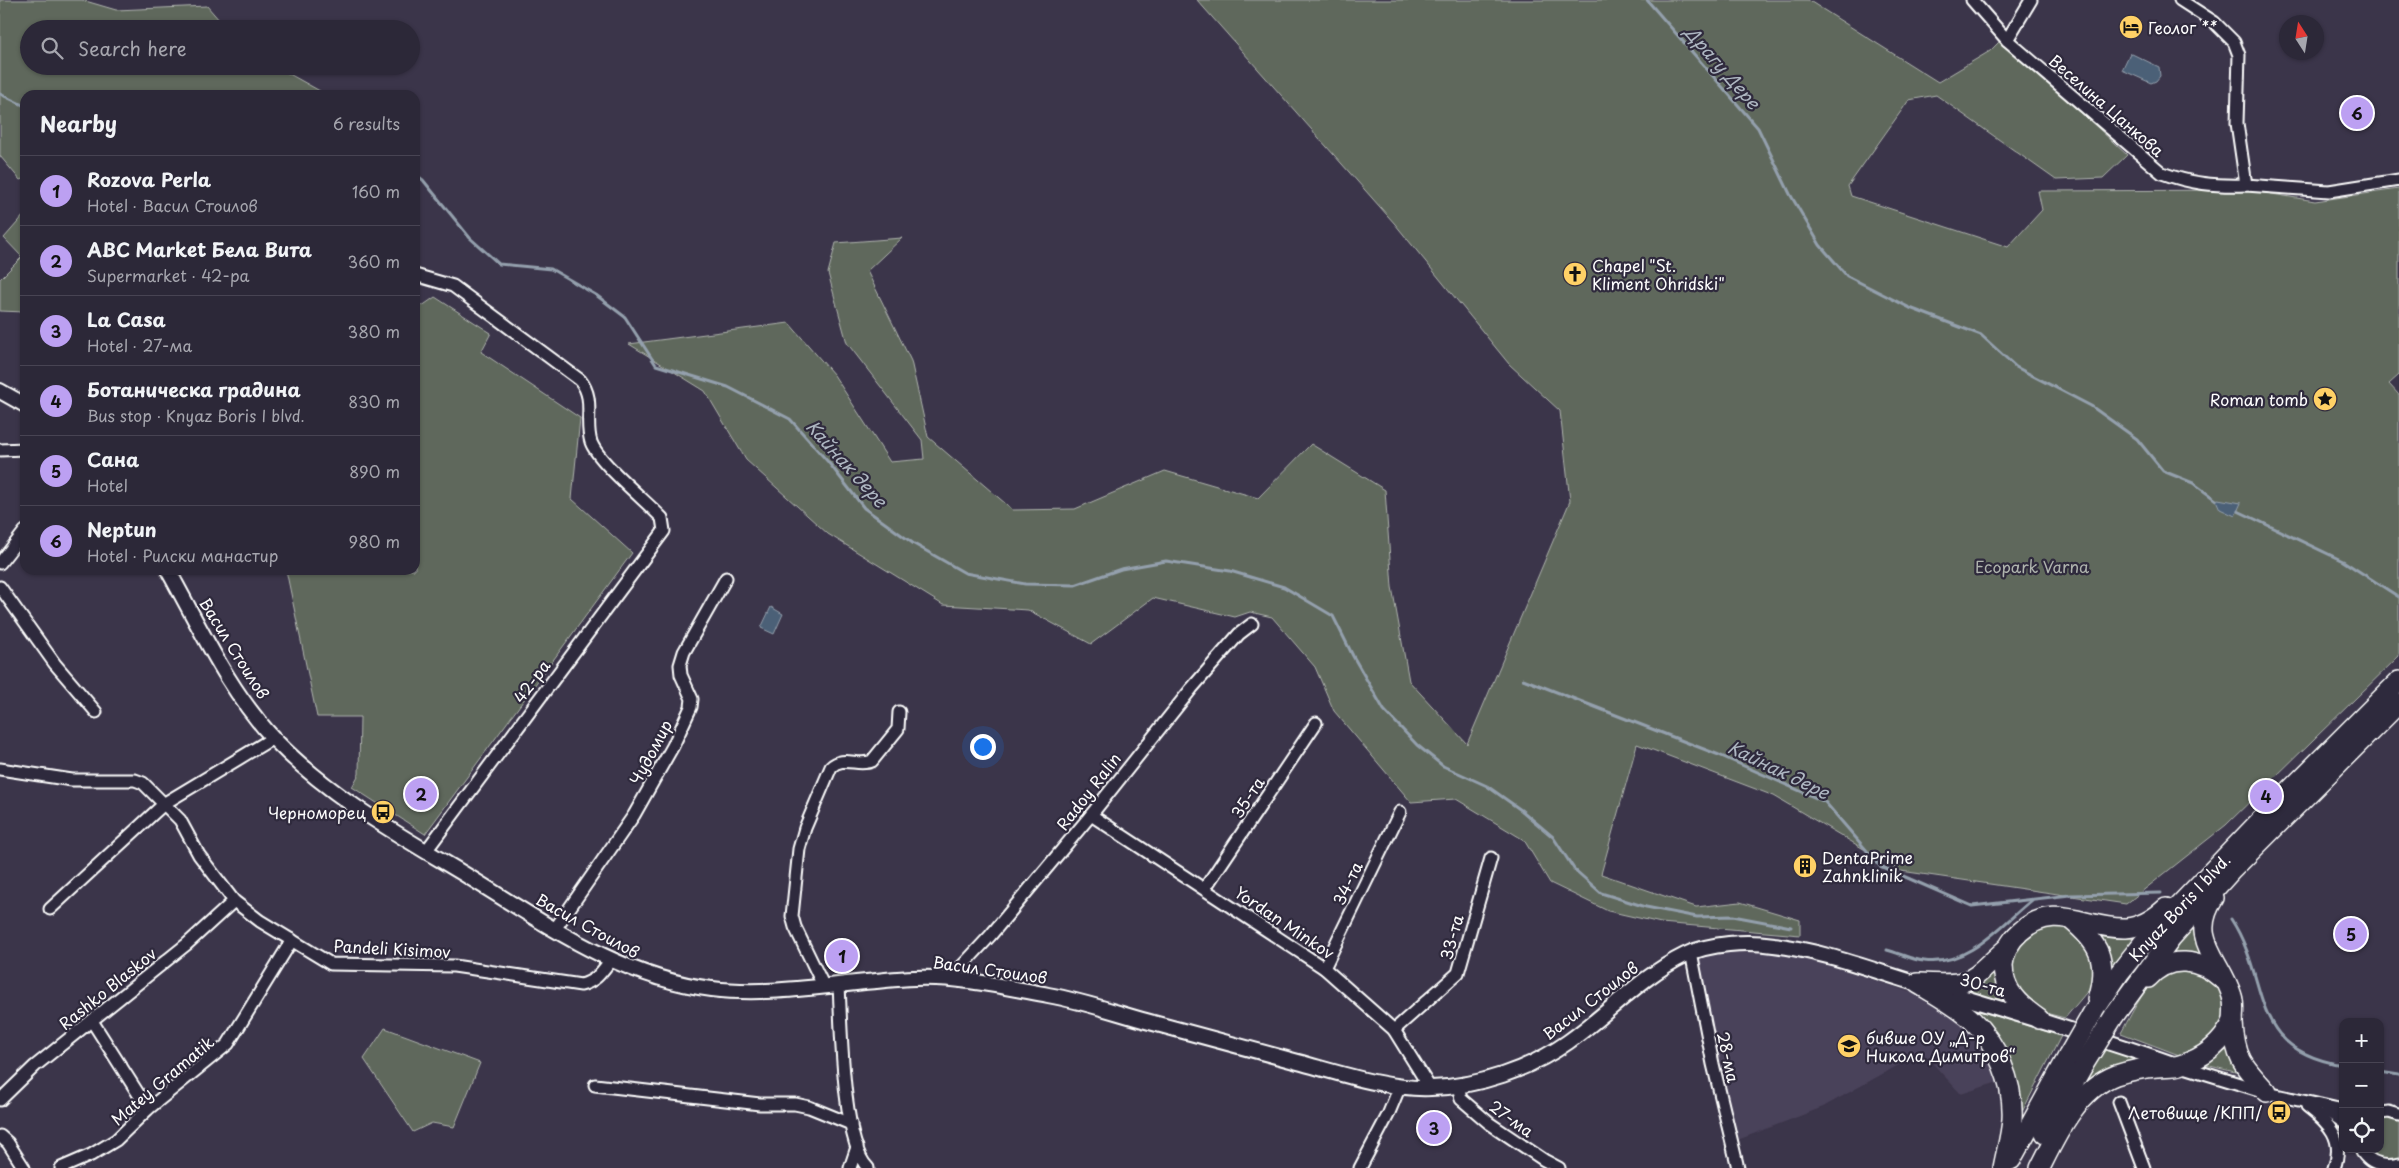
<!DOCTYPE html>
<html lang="en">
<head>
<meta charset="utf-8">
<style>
  body { margin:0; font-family:"Playpen Sans",sans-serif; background:#383443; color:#f1f3f6 }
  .controls { position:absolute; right:15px; bottom:15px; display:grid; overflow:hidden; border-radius:10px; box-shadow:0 1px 4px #0004 }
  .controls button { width:45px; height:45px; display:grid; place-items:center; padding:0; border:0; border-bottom:1px solid #484453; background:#2c2838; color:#f1f3f6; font:25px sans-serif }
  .compass { position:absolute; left:2279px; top:15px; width:45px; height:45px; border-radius:50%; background:#2c2838; box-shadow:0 1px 4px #0004; rotate:348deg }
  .you { position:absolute; left:982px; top:746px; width:18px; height:18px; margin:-12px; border:4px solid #fff; border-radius:50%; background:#1a73e8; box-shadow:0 0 0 8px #1a73e833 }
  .badge { display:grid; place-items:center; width:32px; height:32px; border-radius:50%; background:#bca0f2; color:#111; font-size:16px; font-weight:700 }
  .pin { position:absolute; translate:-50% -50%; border:2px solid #fff; box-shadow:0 1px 5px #0006 }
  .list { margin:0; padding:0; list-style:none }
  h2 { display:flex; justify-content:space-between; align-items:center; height:65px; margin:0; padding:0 20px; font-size:21px }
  h2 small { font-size:16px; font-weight:400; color:#a6a6ae }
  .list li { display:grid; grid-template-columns:32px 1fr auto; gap:15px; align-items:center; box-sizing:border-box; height:70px; padding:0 20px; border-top:1px solid #484453 }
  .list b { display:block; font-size:19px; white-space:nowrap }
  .list p { margin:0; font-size:16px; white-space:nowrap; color:#a6a6ae }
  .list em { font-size:16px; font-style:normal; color:#a6a6ae }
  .icon { flex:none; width:28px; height:28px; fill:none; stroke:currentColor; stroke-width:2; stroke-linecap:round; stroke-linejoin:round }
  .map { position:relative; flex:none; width:2399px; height:1168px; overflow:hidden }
  .search { position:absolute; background:#2c2838; box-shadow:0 1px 4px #0004; left:20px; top:20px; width:400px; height:55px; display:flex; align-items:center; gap:12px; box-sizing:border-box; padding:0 18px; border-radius:28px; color:#a6a6ae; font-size:19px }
  .panel { position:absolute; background:#2c2838; box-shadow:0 1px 4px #0004; left:20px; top:90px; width:400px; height:485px; border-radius:15px }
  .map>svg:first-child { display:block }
</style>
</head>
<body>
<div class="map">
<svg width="2399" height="1168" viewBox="0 0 2399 1168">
  <rect width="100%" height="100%" fill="#3b354a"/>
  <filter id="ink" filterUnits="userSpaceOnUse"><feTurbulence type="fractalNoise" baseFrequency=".02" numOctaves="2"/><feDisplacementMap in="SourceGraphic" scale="10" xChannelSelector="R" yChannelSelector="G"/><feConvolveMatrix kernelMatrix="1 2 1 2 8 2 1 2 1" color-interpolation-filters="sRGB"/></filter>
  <g filter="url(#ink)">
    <path fill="#4a425a" d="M1740,950L1770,951L1820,962L1927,998L1968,1026L2004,1080L1961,1094L1922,1052L1823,1107L1735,1141L1696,955Z"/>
    <g fill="#5f685c" stroke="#afb4ae">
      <path d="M0,0H82L116,10L207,6L227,29H29V66H275L327,95H25V178L20,180L0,156Z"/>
      <path d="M1197,0H1808L1938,82L1990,51L2002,39L2127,155L2103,178L2056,180L1936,95L1909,100L1848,186L1851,196L2008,247L2042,210L2038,191L2247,190L2315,201L2399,189V375L2389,384L2399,395V656L2226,825L2126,904L1901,871L1774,796L1637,744L1601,874L1696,907L1740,902L1800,920V935L1661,923L1608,911L1550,883L1524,840L1456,799L1411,802L1334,711L1315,667L1272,617L1250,612L1235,617L1153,598L1091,644L1028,610L943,605L828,534L746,460L705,391L629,344L789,323L834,375L890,462L924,459L922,440L847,343L828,273L836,243L902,238L867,271L911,361L928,437L1013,510L1075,509L1165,471L1258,498L1311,444L1385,490L1392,587L1409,681L1467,744L1570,501L1560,411L1509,364L1395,224Z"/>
      <path d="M25,214V312L0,311V279L22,257L4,238Z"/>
      <path d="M435,297L491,333L481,352L580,418L572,499L632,553L425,834L352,787L359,774L360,717H317L286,570H415V311Z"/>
      <path d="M2194,922L2211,962L2163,960Z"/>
      <path d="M2052,927H2063L2078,933L2094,963L2091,987L2065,1018L2034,1010L2025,1003L2010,974L2014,955L2022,940L2038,929Z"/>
      <path d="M2091,927L2143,929L2108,976Z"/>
      <path d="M1993,965L2005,1001L2004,1003L1962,989Z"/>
      <path d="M2188,970L2214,978L2228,1002L2219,1036L2187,1055H2179L2121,1033C2130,1017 2145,985 2160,976C2169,971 2179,971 2188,970Z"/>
      <path d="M1973,1009L2061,1036L2021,1114Z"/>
      <path d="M385,1028L480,1063L454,1127L432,1123L413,1132L364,1059Z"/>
      <path d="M2227,1044L2239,1073L2206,1065L2205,1063Z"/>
      <path d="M2107,1045L2140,1059L2072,1100Z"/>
      <path d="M2380,1113L2399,1115V1164L2389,1167L2361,1149H2380Z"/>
    </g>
    <g fill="#4c6077" stroke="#94a0ad">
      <path d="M2130,53L2159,67L2160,76L2156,81L2151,83L2122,70Z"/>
      <path d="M2218,499L2241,503L2235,516L2220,509L2216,500Z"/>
      <path d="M771,607L783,614L774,634L761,628Z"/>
    </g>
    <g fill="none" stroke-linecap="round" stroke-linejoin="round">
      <g stroke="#94a0ad" stroke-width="3">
        <path d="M1647,0L1758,128L1790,194L1820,245L1847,276L1910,308L1981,335L2016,367L2091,406L2137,439L2163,471L2193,483L2216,500"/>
        <path d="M0,94L25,106"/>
        <path d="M415,174L423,180L470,238L499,264L551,269L596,295L625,317L656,365L728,387L790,419L829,463L864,508L914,544L965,573L1025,584L1075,585L1121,569L1166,561L1230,571L1284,587L1333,616L1353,656L1384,710L1417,745L1443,766L1487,786L1521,810L1553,837L1574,869L1601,893L1646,907L1697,917L1733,916L1791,927"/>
        <path d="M2238,511L2343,561L2399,597"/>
        <path d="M1523,679L1719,755L1825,802L1880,866L1972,906L2070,895L2161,893"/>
        <path d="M2231,919C2272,982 2245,1049 2343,1065"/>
        <path d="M1887,950C1899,953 1912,960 1924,961C1968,967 2001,925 2032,900"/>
        <path d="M2380,1072L2399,1075"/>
      </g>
      <g stroke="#fff" stroke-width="15">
        <g id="minor">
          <path d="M1972,0L2007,40L2162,173C2192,184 2214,186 2246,185"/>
          <path d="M2180,0L2214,22L2234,42L2239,55L2237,123L2246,185L2329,191L2399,180"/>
          <path d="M2007,40L2031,0"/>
          <path d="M415,275L453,286L580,380C596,400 584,420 591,442C598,462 646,501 662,518L664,531L426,851"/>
          <path d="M0,450L25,449"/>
          <path d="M0,563L25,531"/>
          <path d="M0,587L55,664L96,712"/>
          <path d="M0,769L72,780H135L143,783L180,820L199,855L234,901L260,921L331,964L454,966L581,985C596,981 601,973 610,961"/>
          <path d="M1091,815L1324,968L1394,1030L1430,1088"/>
          <path d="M1205,888L1316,723"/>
          <path d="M50,909L165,803L273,738"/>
          <path d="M555,929L634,815L673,746L691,707L692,699L681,675L680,665L684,652L726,578"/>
          <path d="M1691,952L1713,1064L1738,1168"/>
          <path d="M1324,968L1400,812"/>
          <path d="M949,980L990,936L1091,815L1192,688L1239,634L1252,624"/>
          <path d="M839,984C841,1022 842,1143 868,1168"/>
          <path d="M823,985L795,927L792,916L799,849L805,828L831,767C843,755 858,767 872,761L898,729L899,712"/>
          <path d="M92,1021L148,1109"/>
          <path d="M1394,1030L1458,973L1491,858"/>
          <path d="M2181,1066L2272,1094L2343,1110"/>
          <path d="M595,1085L760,1104H795L809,1107L851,1124"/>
          <path d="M1458,1085L1461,1099L1489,1123L1544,1160L1559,1168"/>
          <path d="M0,1100L35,1066L187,944L234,901"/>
          <path d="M2119,1102L2144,1168"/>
          <path d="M2307,1106C2329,1123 2345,1139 2334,1168"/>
          <path d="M2326,1110L2343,1122"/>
          <path d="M2380,1113L2389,1112L2399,1115"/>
          <path d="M0,1136L8,1143L24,1168"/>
          <path d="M2362,1152C2371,1165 2384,1168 2399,1164"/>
          <path d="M61,1168L91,1155L116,1140L148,1109L228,1044L292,940"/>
          <path d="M850,1168L857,1147"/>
          <path d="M1360,1168L1388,1115L1400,1086"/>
        </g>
      </g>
      <g stroke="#fff" stroke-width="18">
        <g id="tertiary">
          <path d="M0,391L25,405"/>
          <path d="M168,570C201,629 229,692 276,741C331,798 401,836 469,877C546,924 620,978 712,989C776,997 849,981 914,978C958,976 1005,987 1048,995C1082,1001 1114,1012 1146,1021C1197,1035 1248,1049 1298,1062C1339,1073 1389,1090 1431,1088C1478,1087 1530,1069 1568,1042C1608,1014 1640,977 1685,955C1710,943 1747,941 1774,945C1822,951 1869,969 1915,983C2002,1009 2088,1034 2173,1064"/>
        </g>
      </g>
      <g stroke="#fff" stroke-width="22">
        <g id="trunk">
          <path d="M2214,898C2187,939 2221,959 2232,996C2235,1005 2233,1014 2233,1023C2235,1059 2244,1067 2267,1092"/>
          <path d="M2070,919C2099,943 2109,960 2097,999"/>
          <path d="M2148,978C2169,954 2200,959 2222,979"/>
          <path d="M1917,983C1935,994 1955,1005 1971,1019C1997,1043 2014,1083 2012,1119C2011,1135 2006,1152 2003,1168"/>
          <path d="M1920,983C1976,986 1968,982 2007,948"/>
          <path d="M2092,1014L2120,972L2143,943L2278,802L2399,681"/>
          <path d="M2114,1016L2171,938L2232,870L2399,703"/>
          <path d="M2039,1019C2019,1005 2003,991 2003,965C2004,952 2011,940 2020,932C2055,900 2087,930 2126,928C2141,927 2155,918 2166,908"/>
          <path d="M2045,1133L2084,1064"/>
          <path d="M2011,1160L2068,1056"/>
          <path d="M2040,1168C2057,1134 2077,1090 2116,1075C2128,1071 2144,1068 2157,1067C2164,1066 2173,1067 2180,1065C2205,1058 2222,1044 2233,1021"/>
        </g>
      </g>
      <use href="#minor" stroke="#2f2a3d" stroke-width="11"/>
      <use href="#tertiary" stroke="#2f2a3d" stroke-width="14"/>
      <use href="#trunk" stroke="#2f2a3d" stroke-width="19"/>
      <g stroke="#fff" stroke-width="22" stroke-linecap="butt">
        <g id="trunk-bridge">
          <path d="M2068,1056L2092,1014"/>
          <path d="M2084,1064L2114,1016"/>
        </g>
      </g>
      <use href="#trunk-bridge" stroke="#2f2a3d" stroke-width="19"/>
    </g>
  </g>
  <defs>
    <g id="hotel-disc" transform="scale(1.25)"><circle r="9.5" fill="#ffd166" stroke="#2f2a3d"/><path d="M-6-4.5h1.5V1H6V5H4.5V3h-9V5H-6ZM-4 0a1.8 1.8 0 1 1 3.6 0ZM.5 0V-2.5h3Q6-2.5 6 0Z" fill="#111"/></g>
    <g id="church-disc" transform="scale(1.25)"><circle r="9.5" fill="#ffd166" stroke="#2f2a3d"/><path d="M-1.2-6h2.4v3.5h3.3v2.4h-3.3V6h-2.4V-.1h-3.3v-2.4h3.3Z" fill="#111"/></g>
    <g id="sight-disc" transform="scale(1.25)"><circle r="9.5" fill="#ffd166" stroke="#2f2a3d"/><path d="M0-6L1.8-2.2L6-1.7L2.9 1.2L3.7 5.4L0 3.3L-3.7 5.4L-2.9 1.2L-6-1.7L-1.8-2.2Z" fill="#111"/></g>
    <g id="bus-disc" transform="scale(1.25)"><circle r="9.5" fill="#ffd166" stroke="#2f2a3d"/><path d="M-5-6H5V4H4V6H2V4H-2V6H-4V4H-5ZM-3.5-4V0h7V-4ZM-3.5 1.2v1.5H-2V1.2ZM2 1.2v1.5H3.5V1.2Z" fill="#111"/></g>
    <g id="building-disc" transform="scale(1.25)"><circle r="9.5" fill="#ffd166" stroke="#2f2a3d"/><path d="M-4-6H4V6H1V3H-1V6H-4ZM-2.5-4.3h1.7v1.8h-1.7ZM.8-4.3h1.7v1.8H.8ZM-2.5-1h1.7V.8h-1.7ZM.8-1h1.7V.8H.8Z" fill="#111"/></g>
    <g id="school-disc" transform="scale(1.25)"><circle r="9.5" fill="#ffd166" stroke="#2f2a3d"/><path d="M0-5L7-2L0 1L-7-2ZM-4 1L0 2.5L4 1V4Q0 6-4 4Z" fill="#111"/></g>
  </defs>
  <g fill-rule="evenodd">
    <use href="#hotel-disc" x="2131" y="27"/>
    <use href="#church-disc" x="1575" y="274"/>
    <use href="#sight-disc" x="2325" y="399"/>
    <use href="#bus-disc" x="383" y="812"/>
    <use href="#building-disc" x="1805" y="866"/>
    <use href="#school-disc" x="1849" y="1046"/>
    <use href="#bus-disc" x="2279" y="1112"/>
  </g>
  <g text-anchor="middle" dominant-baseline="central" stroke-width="4.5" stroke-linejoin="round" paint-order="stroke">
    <g font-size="16" fill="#fff" stroke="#2f2a3d" text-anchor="start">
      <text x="2148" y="27">Геолог **</text>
      <text x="1592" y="265">Chapel "St.<tspan x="1592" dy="18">Kliment Ohridski"</tspan></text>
      <text x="2308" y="399" text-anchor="end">Roman tomb</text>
      <text x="366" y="812" text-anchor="end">Черноморец</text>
      <text x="1822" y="857">DentaPrime<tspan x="1822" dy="18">Zahnklinik</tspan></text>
      <text x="1866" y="1037">бивше ОУ „Д-р<tspan x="1866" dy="18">Никола Димитров“</tspan></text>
      <text x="2262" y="1112" text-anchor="end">Летовище /КПП/</text>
    </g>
    <g font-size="16" fill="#fff" stroke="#2f2a3d">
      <text transform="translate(2107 105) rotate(41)">Веселина Цанкова</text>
      <text transform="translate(235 648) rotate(58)">Васил Стоилов</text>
      <text transform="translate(531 681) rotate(-53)">42-ра</text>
      <text transform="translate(650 752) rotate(-62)">Чудомир</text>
      <text transform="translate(1088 791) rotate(-52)">Radoy Ralin</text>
      <text transform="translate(1247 797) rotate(-56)">35-та</text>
      <text transform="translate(1347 883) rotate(-64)">34-та</text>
      <text transform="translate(2179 907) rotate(-47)">Knyaz Boris I blvd.</text>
      <text transform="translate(1285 922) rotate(34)">Yordan Minkov</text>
      <text transform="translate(588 925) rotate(29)">Васил Стоилов</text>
      <text transform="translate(1451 937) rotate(-74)">33-та</text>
      <text transform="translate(392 948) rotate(3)">Pandeli Kisimov</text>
      <text transform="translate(990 969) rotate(8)">Васил Стоилов</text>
      <text transform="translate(1983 984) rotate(16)">30-та</text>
      <text transform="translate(107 988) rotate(-39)">Rashko Blaskov</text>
      <text transform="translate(1590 1000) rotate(-38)">Васил Стоилов</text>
      <text transform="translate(1729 1057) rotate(78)">28-ма</text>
      <text transform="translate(162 1080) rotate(-40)">Matey Gramatik</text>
      <text transform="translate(1512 1118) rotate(36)">27-ма</text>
    </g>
    <g font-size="16" fill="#afb4ae" stroke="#2f2a3d">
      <text x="2032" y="566">Ecopark Varna</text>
    </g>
    <g font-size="18" font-style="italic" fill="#aeb7c2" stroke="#2f2a3d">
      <text transform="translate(1723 67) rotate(49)">Драгу Дере</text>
      <text transform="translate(847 463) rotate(48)">Кайнак дере</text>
      <text transform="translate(1779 769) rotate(26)">Кайнак дере</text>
    </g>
  </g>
</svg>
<div class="controls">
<button>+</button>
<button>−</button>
<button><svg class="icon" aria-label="locate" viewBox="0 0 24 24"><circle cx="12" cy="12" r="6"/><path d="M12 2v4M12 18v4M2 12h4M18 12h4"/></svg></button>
</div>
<svg class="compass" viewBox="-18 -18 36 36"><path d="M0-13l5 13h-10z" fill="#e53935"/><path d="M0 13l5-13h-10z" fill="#a6a6ae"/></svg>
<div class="you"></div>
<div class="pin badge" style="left:842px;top:956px">1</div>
<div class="pin badge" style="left:421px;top:794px">2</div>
<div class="pin badge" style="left:1434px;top:1128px">3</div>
<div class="pin badge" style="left:2266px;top:796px">4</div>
<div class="pin badge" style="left:2351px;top:934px">5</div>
<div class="pin badge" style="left:2357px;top:113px">6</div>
<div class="search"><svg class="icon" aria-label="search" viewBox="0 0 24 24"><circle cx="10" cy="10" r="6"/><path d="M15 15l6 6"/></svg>Search here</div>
<section class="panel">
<h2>Nearby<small>6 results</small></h2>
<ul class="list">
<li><span class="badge">1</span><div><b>Rozova Perla</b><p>Hotel · Васил Стоилов</p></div><em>160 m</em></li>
<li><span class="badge">2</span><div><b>ABC Market Бела Вита</b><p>Supermarket · 42-ра</p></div><em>360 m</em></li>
<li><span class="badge">3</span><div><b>La Casa</b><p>Hotel · 27-ма</p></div><em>380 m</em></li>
<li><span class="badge">4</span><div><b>Ботаническа градина</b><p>Bus stop · Knyaz Boris I blvd.</p></div><em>830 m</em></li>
<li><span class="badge">5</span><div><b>Сана</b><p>Hotel</p></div><em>890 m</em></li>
<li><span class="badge">6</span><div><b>Neptun</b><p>Hotel · Рилски манастир</p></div><em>980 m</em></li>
</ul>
</section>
</div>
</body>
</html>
